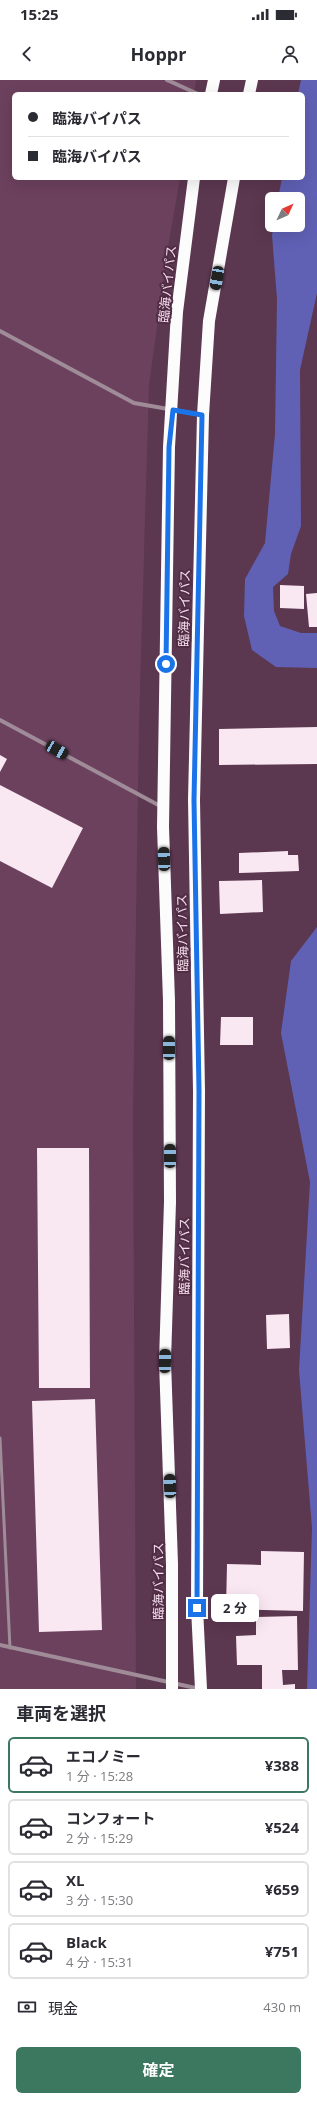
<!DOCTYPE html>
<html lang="ja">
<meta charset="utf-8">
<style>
:root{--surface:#fff;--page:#f7f7f7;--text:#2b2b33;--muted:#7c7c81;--line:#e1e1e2;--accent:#3c7760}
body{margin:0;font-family:"Open Sans","Noto Sans JP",sans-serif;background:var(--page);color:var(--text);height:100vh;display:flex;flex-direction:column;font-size:15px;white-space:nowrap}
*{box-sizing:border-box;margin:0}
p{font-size:13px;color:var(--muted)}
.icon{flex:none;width:22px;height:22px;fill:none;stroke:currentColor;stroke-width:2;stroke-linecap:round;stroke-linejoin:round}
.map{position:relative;height:1609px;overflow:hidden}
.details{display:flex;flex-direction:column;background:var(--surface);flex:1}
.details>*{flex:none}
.top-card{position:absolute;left:12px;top:12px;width:293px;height:88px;border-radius:6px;box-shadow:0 4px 16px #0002;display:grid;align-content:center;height:88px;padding:0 16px;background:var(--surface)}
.needle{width:26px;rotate:46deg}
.controls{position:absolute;left:265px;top:112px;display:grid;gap:8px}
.controls a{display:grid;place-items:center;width:40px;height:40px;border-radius:6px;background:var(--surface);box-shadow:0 4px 16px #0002;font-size:20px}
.end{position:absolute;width:18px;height:18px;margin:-9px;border:5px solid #1a73e8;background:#fff;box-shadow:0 0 0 2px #fff}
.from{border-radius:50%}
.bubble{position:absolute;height:28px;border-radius:6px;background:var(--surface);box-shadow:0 4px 16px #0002;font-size:13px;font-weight:700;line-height:28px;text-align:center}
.car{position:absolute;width:12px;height:24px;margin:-12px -6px;border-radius:5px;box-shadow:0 0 3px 1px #0007;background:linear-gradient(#222 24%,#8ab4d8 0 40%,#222 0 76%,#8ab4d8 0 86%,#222 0)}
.top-card b{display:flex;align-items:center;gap:14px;height:38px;font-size:15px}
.top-card b+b{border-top:1px solid var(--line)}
.top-card i{width:10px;height:10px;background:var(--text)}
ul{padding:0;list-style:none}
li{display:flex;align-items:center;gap:12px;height:56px;margin:0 8px 6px;padding:0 8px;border:2px solid var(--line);border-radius:6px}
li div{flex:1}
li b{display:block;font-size:15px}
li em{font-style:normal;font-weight:700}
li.active{border-color:var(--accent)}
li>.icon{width:36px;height:36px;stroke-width:1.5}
h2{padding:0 16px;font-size:18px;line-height:48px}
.pay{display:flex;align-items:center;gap:10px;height:44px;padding:0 16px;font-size:15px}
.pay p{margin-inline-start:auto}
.cta{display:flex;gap:8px;margin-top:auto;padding:8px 16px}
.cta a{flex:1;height:46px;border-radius:6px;background:var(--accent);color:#fff;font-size:16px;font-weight:700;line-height:46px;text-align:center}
.status{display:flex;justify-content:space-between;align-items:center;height:28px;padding:0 20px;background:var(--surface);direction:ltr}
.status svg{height:11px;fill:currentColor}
header{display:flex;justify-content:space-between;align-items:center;height:52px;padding:0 16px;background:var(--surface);font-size:18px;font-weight:700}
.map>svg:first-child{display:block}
</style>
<div class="status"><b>15:25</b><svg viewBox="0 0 49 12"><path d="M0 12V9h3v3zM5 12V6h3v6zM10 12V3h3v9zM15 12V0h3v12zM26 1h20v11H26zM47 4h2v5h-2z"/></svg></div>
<header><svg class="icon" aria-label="back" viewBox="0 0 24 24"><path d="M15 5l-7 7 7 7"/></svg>Hoppr<svg class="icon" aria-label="person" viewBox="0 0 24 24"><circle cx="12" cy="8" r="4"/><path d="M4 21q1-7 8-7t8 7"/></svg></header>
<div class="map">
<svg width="317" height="1609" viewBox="0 0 317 1609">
<rect width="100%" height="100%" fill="#5c3750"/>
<path fill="#6c415e" d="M0,0H196L194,14H14V98H180L168,167L149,305L139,643L133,1035L136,1609H0Z"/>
<path fill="#6061b5" d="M301,0H317V213L300,290L301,446L291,474L288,494L273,507L274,531L280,546L301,553H317V588L276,587L252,570L244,536L245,499L265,463L275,354L277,219L272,155L274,145H298V119H278L282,98H303V14H298Z
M317,847V1609H307L312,1448L299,1290L310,1102L281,953L291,881Z"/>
<path fill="#f9e7f2" d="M280,505L304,506V529L280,528Z
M317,513V547H309L306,514Z
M317,647V684L219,685V649Z
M0,675L7,679L0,692Z
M0,705L83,748L52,808L0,781Z
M288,771V775H298L299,791L239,793V773Z
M262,800L263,832L220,834L219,801Z
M221,937H253V965H220Z
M37,1068H89L90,1308H39Z
M289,1234L290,1268L267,1269L266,1235Z
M95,1319L102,1550L39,1552L32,1321Z
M261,1471L304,1472L303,1531L226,1529L227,1484L261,1485Z
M297,1536L298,1590H282L283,1605L295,1604V1609H262V1585H237L236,1556L256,1555V1537Z"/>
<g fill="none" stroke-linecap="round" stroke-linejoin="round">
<path stroke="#9f8c98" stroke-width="3" d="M0,1358L10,1568"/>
<path stroke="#9f8c98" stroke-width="4" d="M167,0L198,14
M0,251L134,323L202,335
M0,640L162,727
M0,1565L200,1609"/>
<path stroke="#fcfcfc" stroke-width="12" d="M211,14L214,0
M249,14L252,0
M172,1609V1484L165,1281L170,1122L169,921L163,747L169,367L177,232L194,98
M201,1609L197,1528L199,1011L194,720L203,335L209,241L234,98"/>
</g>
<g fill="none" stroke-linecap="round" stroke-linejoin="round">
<path stroke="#1a73e8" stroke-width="5" d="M166,584L169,367L173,330L202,335L194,720L199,1011L197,1528"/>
</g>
<g text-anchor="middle" stroke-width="4" stroke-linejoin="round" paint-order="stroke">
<g font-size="13" fill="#f4dceb" stroke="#502d45">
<text transform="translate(167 204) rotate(-84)" y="5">臨海バイパス</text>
<text transform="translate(184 528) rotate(-89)" y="5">臨海バイパス</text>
<text transform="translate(182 853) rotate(-91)" y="5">臨海バイパス</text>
<text transform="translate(184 1176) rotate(-90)" y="5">臨海バイパス</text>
<text transform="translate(158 1501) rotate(-90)" y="5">臨海バイパス</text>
</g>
</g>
</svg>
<div class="controls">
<a><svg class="needle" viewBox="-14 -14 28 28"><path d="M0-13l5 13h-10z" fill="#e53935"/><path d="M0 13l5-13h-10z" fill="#7c7c81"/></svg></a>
</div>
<i class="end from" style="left:166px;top:584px"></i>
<i class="end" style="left:197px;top:1528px"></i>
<div class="bubble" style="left:211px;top:1514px;width:48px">2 分</div>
<i class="car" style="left:217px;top:198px;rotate:190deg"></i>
<i class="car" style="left:57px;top:670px;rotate:120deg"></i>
<i class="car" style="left:164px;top:779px;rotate:358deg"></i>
<i class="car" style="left:169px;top:968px;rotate:0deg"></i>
<i class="car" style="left:170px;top:1076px;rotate:0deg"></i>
<i class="car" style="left:165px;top:1281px;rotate:1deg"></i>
<i class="car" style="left:170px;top:1406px;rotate:358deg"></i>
<div class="top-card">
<b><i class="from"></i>臨海バイパス</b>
<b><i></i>臨海バイパス</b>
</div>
</div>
<section class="details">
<h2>車両を選択</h2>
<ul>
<li class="active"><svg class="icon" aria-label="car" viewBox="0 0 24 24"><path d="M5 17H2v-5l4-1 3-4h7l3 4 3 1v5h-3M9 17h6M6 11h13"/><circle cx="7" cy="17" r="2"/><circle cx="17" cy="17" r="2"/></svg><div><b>エコノミー</b><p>1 分 · 15:28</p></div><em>¥388</em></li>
<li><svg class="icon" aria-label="car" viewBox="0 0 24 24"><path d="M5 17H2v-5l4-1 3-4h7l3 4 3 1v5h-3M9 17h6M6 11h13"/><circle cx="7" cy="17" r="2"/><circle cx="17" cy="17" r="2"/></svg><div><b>コンフォート</b><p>2 分 · 15:29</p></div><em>¥524</em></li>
<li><svg class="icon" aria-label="car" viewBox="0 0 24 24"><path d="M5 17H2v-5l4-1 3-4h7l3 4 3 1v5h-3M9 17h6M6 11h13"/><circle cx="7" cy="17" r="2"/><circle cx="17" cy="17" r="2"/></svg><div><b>XL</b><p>3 分 · 15:30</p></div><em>¥659</em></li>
<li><svg class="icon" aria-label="car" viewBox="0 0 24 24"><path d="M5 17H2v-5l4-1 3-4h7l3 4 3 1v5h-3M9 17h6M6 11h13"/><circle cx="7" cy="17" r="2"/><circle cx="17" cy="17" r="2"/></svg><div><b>Black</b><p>4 分 · 15:31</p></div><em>¥751</em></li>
</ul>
<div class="pay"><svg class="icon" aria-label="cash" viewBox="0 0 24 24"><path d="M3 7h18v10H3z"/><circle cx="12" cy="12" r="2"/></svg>現金<p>430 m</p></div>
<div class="cta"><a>確定</a></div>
</section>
